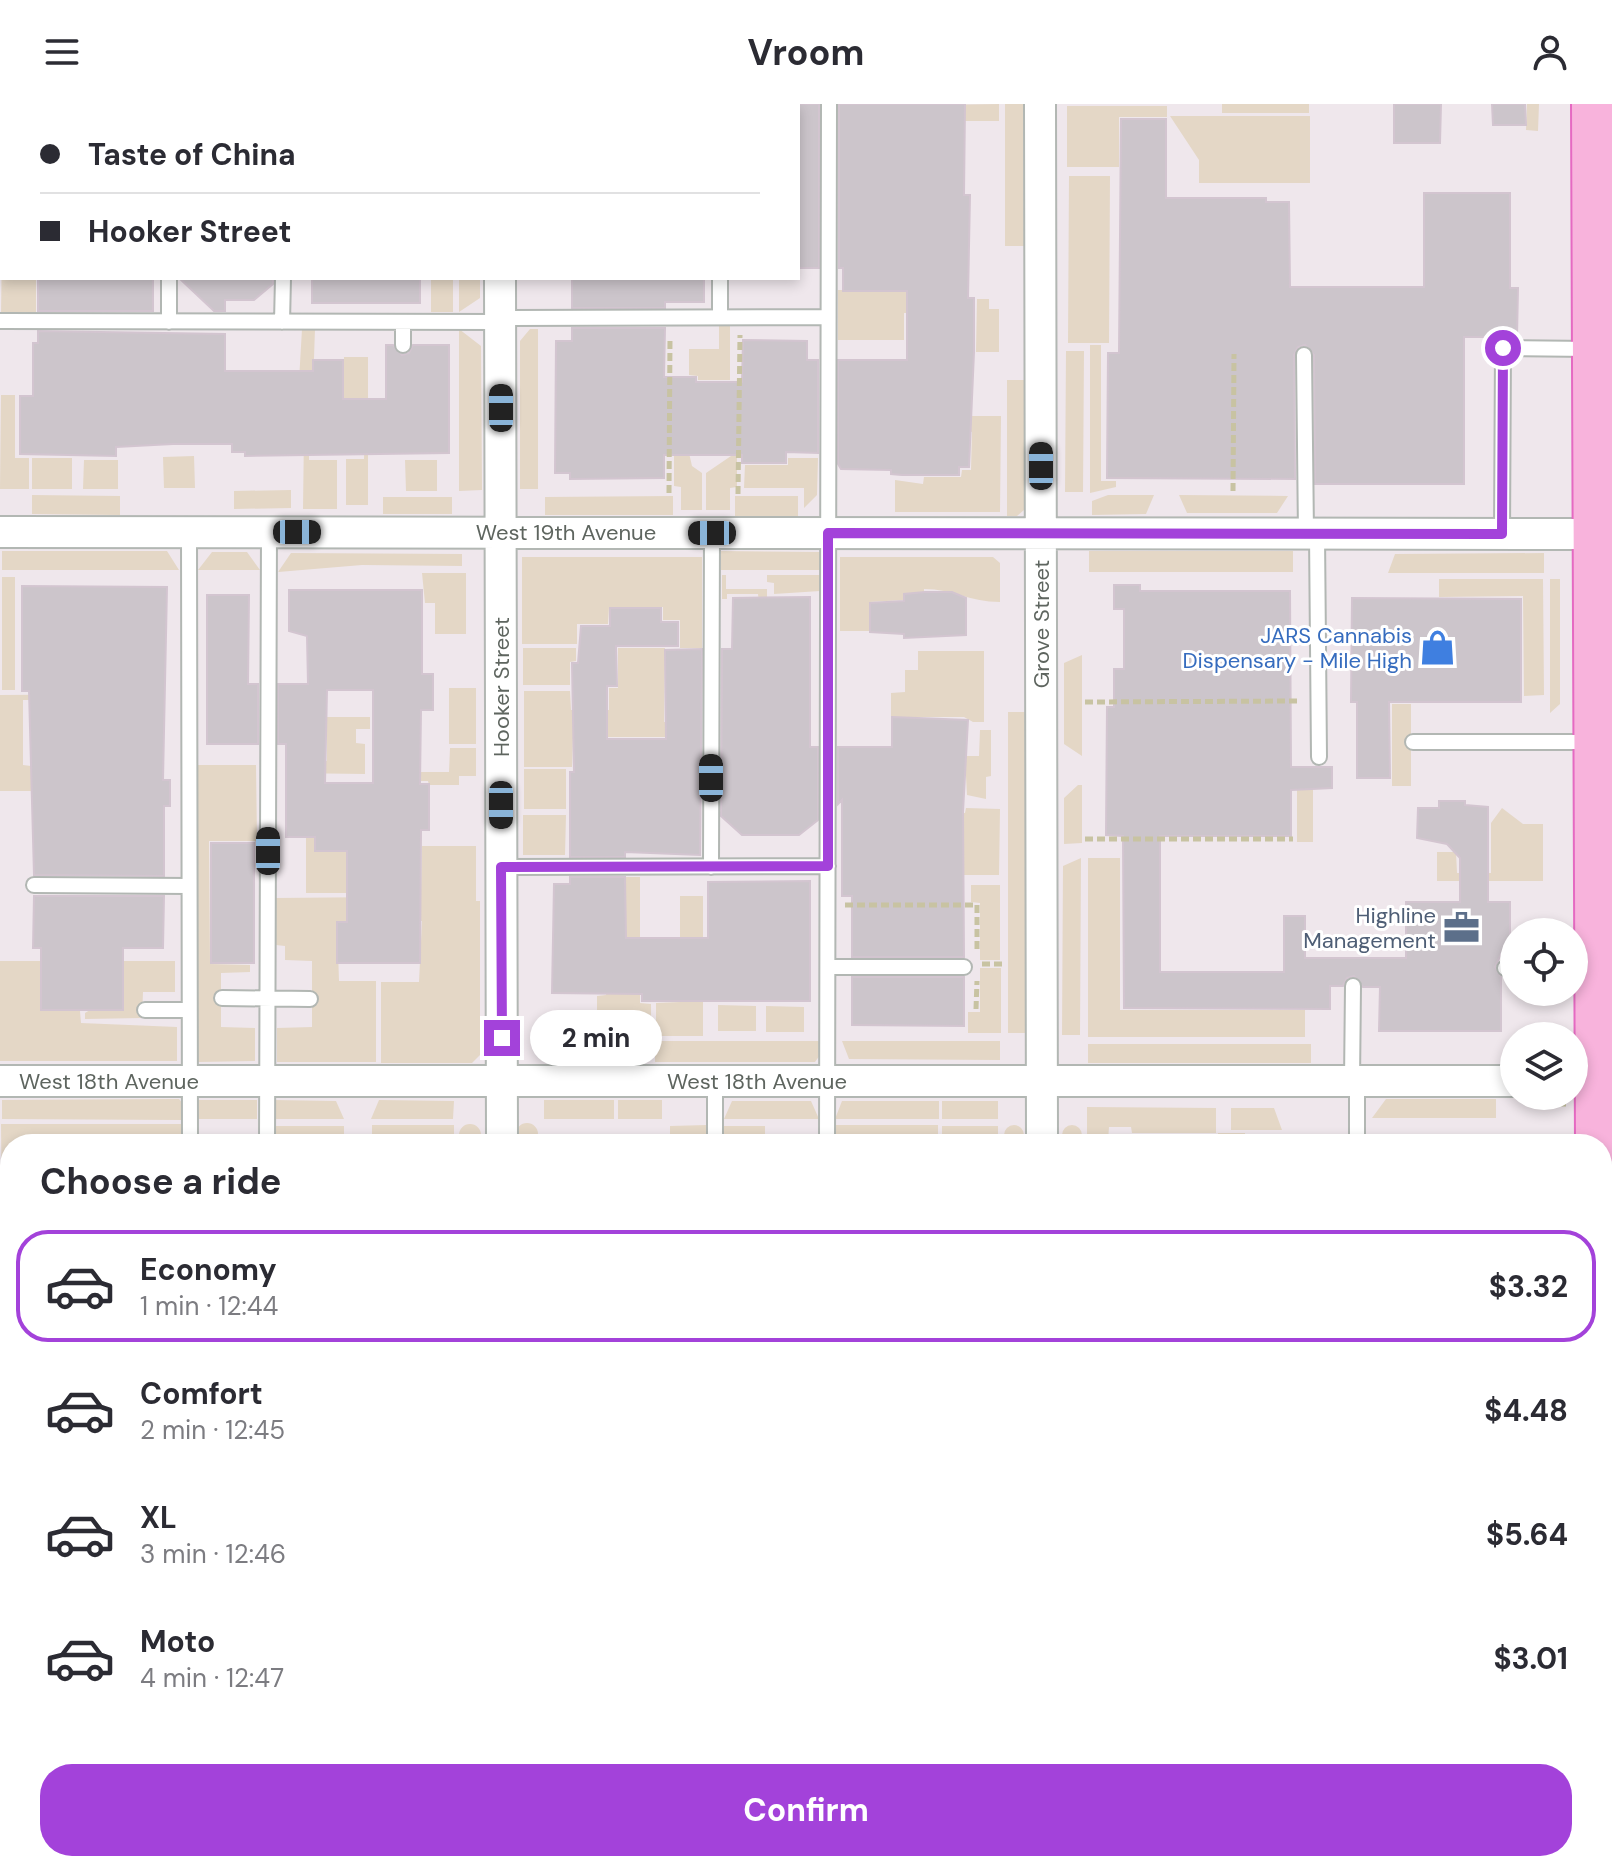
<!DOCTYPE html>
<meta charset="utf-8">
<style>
:root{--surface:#fff;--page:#f7f7f7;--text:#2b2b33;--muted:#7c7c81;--line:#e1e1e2;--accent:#a342da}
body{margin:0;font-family:"DM Sans",sans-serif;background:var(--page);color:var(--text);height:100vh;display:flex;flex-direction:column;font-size:30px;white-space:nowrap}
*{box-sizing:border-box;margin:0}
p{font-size:26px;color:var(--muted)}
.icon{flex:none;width:44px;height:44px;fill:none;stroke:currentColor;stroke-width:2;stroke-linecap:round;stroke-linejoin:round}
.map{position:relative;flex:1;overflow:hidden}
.details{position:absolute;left:0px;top:1030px;width:1612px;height:738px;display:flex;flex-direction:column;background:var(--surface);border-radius:32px 32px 0 0;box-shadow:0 4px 12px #0003}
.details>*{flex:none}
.banner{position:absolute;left:0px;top:0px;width:800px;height:176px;box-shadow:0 4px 12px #0003;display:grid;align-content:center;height:176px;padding:0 40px;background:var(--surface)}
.controls{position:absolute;left:1500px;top:814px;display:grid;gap:16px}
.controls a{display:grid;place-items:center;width:88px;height:88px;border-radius:50%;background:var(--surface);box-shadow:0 4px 12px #0003;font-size:40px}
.end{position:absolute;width:36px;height:36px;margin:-18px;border:10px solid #a342da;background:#fff;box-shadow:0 0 0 4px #fff}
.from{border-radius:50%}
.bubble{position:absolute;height:56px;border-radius:28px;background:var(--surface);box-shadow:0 4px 12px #0003;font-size:26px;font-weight:700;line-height:56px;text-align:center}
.car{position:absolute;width:24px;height:48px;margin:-24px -12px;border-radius:10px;box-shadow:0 0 6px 2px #0007;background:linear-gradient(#222 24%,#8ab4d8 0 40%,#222 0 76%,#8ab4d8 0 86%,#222 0)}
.banner b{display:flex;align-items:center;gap:28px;height:76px;font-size:30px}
.banner b+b{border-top:2px solid var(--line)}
.banner i{width:20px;height:20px;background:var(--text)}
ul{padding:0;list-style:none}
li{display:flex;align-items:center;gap:24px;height:112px;margin:0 16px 12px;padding:0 24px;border:4px solid transparent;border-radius:32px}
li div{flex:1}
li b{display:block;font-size:30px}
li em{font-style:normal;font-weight:700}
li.selected{border-color:var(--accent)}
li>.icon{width:72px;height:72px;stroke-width:1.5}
h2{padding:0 40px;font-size:36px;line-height:96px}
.cta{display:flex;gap:16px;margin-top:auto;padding:16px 40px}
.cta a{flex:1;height:92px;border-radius:32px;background:var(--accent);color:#fff;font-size:32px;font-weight:700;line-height:92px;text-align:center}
header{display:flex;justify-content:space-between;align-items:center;height:104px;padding:0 40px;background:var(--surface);font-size:36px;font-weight:700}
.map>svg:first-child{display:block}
</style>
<header><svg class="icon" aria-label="menu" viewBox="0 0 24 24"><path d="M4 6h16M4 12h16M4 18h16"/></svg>Vroom<svg class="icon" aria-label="person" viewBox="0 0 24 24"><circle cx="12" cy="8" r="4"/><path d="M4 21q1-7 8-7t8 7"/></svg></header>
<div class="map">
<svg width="1612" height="1767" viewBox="0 0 1612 1767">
<rect width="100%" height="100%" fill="#efe7ec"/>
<path fill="#fbdff2" d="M1314,1758H1565V1767H1314Z"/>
<path fill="#e4d7c6" d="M999,0V17H925L879,2Z
M1005,0H1023L1024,142H1005Z
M1222,0H1309V9H1222Z
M1527,0H1539L1538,27L1526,26Z
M1067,2H1167V13H1119V63H1067Z
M1170,12H1310V79H1199V56Z
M1069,72H1110L1109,239H1068Z
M2,139V174H36V212H1Z
M431,174H453V208H431Z
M459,174H480V194L459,208Z
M838,186H917V209H904V236H838Z
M977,195H989V205H999V248H976Z
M719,216H730V276H698V272L689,271V245H719Z
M302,225H315L312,311H297Z
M459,225L481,242L482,386L459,387Z
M530,225H538V385H520V237Z
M1090,241H1101V377H1116V383L1090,389Z
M1066,247H1084L1083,388H1065Z
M344,253H368V401H346V355H364L365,312L328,285L344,284Z
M1007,276H1024V406L1017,412H1007Z
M731,278H737V383L730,384V406H706V369L731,352Z
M1,291H15V354H29V385H0Z
M889,312H1001L1000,408H895V376L923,380L924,373H961L962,366H971L972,328Z
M304,328H309V356H337V405H303Z
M674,349H689L692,362L702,369V406H681V383L674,382Z
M194,352L195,384H164L163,353Z
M32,354H72V385H32Z
M788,354H818L817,391L804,404V384H744L745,361H788Z
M84,356H118V385H83Z
M405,356H437V387H406Z
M291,386V404L234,405V387Z
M32,391L120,392V411L32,410Z
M1108,391H1154L1146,410L1092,411V397Z
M1179,391L1288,392L1277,409H1187Z
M673,392V411H545V393Z
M735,392H798V412H735Z
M383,393H452V410H383Z
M2,447H167L179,466H2Z
M721,447L821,448V466H721Z
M1089,447H1293V468H1089Z
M212,448H247L260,466H198Z
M291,449L462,450V462L362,461L278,468Z
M1544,449V469H1388L1395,450Z
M522,453H702V544H680V516H663V503H609L608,520H577V540H522Z
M840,453H993L1000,459V498C970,498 953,485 924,485V490H903V496L869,498V527H840Z
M422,469H466V530H435V499H425Z
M722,471H726V485H767V499H759L758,490H727V495H722Z
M767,471H820V487L774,490V479L767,478Z
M2,473H15V586H2Z
M1439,475H1543L1544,591L1524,592L1523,492L1439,493Z
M1550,475H1560V600L1550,609Z
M523,544H576V557L570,558V581H523Z
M618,544H665L664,618H696V633H573L572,663H524V587H570L571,606H609V584H618Z
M918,547H984V618H973L964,613H891V589L905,588V566H918Z
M1082,551V652L1064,640V559Z
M449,584H476V640H449Z
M157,590V596H23V661L31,662V687H0V591Z
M1392,600H1411V682H1392Z
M1008,608H1025V929H1008Z
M327,613H370V625H356V639L365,640V670L287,669V657H327Z
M980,626H991V672L986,673V695L967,691L966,672H909V652H979Z
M450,644H476V672H459V681H429L428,677H374V668H449Z
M197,661H256L257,737H209L210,860L250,861V868L221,869V923L255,924V957L198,958Z
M524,665H566V705H524Z
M1078,681H1082V739L1064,740V694Z
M1297,684H1313V738H1297Z
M966,704L1000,705L999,771H964V738L953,709H965Z
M1502,704L1523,720H1543V777H1437V748H1456L1457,769H1491V719Z
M523,711H566L565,751H523Z
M306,734H347L346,789H306Z
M422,742H476V797H480V951L472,959H381V878H419L422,817H337L339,877H376V958H277V924L312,923V857L285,856V842L276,841V794L386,793L421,786Z
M1081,754L1080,931H1062L1063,762Z
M1088,754H1120V906H1305V933H1088Z
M605,773H640V899L651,900V930H597V892L606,891Z
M971,781H1000V856H980V799L971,798Z
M680,792H703V932H656V899L680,898Z
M0,857H175V888H143L142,914L85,915V909L90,906H123V864H40V907H80L81,919L177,923V957H0Z
M980,864H1001V929H968V908H980Z
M718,901L756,902V927H718Z
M766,902L804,903V928H766Z
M655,937H820V951L815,958H655Z
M842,937H1000V956L849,955Z
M1088,940H1311V959H1088Z
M179,995L183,1000V1016L2,1015V996Z
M1386,995H1496V1014H1372Z
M197,996H257V1015H197Z
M273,996L336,997L344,1015H273Z
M379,996L454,997L453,1015H371Z
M544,996H614V1015H544Z
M618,996H662V1015H618Z
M732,997H811L819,1015H724Z
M842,997H939V1015H835Z
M942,997H998V1015H942Z
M1087,1003L1216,1004V1029H1132L1131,1023H1109L1108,1037L1087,1040Z
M1231,1004H1274L1282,1026H1231Z
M516 1030a11 11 0 1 1 22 0a11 11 0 1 1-22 0Z
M1,1020H184V1040H10V1117H2Z
M459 1031a11 11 0 1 1 22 0a11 11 0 1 1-22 0Z
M1062 1031a10 10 0 1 1 20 0a10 10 0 1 1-20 0Z
M372,1021H454V1040H379V1036H372Z
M707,1021V1040H689L688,1034L670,1030V1022Z
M835,1021H938V1038L935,1035H894L893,1040H835Z
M1004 1031a10 10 0 1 1 20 0a10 10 0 1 1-20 0Z
M275,1022H344V1037L275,1040Z
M720,1022H765V1033H744V1040H720Z
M942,1022H998V1040L942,1036Z
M1218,1029H1245V1040H1218Z
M2,1567H10V1599H2Z
M2,1605H10V1638H2Z
M2,1666L10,1667V1698H2Z
M3,1728H10V1758H31V1767H3Z
M344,1758H372V1767H345Z
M440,1758H474V1767H440Z
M585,1758H959V1767H585Z
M1133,1758H1192L1193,1767H1133Z
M1259,1758H1310V1767H1259Z
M1347,1758H1383V1767H1355Z"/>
<path fill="#ccc5cb" stroke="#d3c5d0" stroke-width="2" fill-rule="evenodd" d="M798,0H819V164H798Z
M839,0H965L964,91H970L968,194H974V248L969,363H959V371H902L891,370V366L841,365L838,360V256H907V187H843V164H839Z
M1394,0H1441L1440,39H1394Z
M1492,0H1525L1526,21H1493Z
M1121,15H1166V94H1266V98H1289L1290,183H1424V89H1510V184H1518L1517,233H1464V380H1315L1314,251L1305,241L1298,243L1294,251L1295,375L1107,374L1108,249H1119Z
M38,174H153V207H38Z
M179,174H273V180L254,196H225V207H214Z
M312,174H420V199H312Z
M572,174H704V198H665V204H572Z
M572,224H665L664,273H696V278H742L743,236L807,237V256H818V349L786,348V359H742V351H664V374L570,375V369H555L556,237H572Z
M38,227L225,230V267H313V256H343V295H386V241H393L402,251L409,249L413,241H449V349L245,352V348H232V340H173L116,343V352L20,350V292H33V239H38Z
M1114,481H1140V487H1290L1291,663H1332V684L1291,686V732H1160V868H1284V812H1305V854H1406V798H1460V754L1447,740L1417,734L1418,704H1439V697H1465V701L1488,703V798H1510V850H1501L1495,863L1501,873V927H1379L1380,883H1363L1354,872L1347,874L1343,882H1330V905L1124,904L1123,732L1106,731L1107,603H1114V565H1124V505H1114Z
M22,482L167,483L163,676H170V702H164V772L34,771L29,587H22Z
M289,486H422V570H433V606H421L420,680H429V726H421L420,859H337V818H347V747H315V733H286V640H278V580H308L307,532L289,527ZM327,586H373V679H325Z
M925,488H952L966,494V531L904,534V530L870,528V499L904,497V490Z
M207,491H249L248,580H258V640H207Z
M810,493V643H818V716L799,731H742L721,712L722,545H732L733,494Z
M1352,494L1521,495V598H1389L1390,674H1357V598H1351Z
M610,504H661V518H678V542H616L617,582H607V635H666L665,546L702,545L700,751L625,748V753H570V668H574L572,559H578L581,522H610Z
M892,613L968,616L963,708L964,853H852V792H842V696L838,700V643H892Z
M211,739H254V859H211Z
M570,773H625L626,834H708V778L810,777V897H642V890L552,889L554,780H570Z
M34,792H164L163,844H123V906H41V844H33Z
M852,873H964V922L852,921Z"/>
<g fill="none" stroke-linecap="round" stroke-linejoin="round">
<defs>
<path id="lane" d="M720,0V2
M170,2V0
M285,2V0
M720,174V213
M500,214L828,213
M0,217L501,218
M169,218V174
M282,218L283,174
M403,218V241
M1304,251L1306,430
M189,428L190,1040
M1317,430L1319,653
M1502,430L1503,244L1589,245
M1413,638H1593
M501,763L828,762
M711,763L712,429
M34,781L189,782
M828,863H964
M1505,864H1514
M222,894L310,895
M145,906H189
M715,977V1040
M1352,977L1353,882
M1357,977V1040
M267,1040L269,428
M827,1040L829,0
M1602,1060H1612
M1602,1150L1612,1149
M1602,1212H1612
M1602,1323H1612
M216,1758V1767
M1334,1758L1339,1767
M286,1767V1758"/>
<path id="street" d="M500,0V2
M1040,0L1042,1040
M500,174L502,1040
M0,428L1612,430
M0,977H1514
M503,1758V1767
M1044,1758V1767"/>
<path id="secondary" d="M1602,1523H1612
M0,1524H10"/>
<path id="primary" d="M1594,0L1598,1040
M1600,1758V1767"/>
</defs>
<use href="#lane" stroke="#b2b7b3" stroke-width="18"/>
<use href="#street" stroke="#b2b7b3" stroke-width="34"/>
<use href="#secondary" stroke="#b1b8b2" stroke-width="46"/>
<use href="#primary" stroke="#e56ac2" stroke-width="48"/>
<path stroke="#c8c3a2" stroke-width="5" stroke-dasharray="8 4" stroke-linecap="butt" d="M1233,387L1234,250
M669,389L670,234
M738,390L740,231
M1085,598L1297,597
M1085,735H1293
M845,801H977V847
M982,860H1002
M976,905L977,877
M1547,1000H1566
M0,1220H10
M0,1725H10
M82,1758V1767"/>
<use href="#lane" stroke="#fff" stroke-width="14"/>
<use href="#street" stroke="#fff" stroke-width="30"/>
<use href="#secondary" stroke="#fff" stroke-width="42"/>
<use href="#primary" stroke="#f8b3dc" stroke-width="44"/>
</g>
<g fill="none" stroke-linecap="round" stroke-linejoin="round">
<path stroke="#a342da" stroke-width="10" d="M502,934L501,763L828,762V429L1502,430L1503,244"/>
</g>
<defs>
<symbol id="shop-bare" viewBox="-9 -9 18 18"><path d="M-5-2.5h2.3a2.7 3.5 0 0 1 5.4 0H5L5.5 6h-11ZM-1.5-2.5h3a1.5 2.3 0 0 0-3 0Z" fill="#3f7fe0" stroke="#fff" stroke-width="2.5" paint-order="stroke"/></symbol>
<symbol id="office-bare" viewBox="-9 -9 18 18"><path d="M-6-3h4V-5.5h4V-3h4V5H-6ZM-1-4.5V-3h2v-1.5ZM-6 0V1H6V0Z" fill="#5c6f8a" stroke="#fff" stroke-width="2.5" paint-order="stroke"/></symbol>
</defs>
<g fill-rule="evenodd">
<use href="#shop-bare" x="1412" y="518" width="51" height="51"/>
<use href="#office-bare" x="1436" y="798" width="51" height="51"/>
</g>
<g text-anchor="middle" stroke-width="6" stroke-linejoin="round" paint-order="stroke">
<g font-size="22" fill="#5e655f" stroke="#fff">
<text x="566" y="436">West 19th Avenue</text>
<text transform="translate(1041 520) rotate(-90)" y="8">Grove Street</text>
<text transform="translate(501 583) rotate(-90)" y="8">Hooker Street</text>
<text x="109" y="985">West 18th Avenue</text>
<text x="757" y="985">West 18th Avenue</text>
</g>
<g font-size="22" fill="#366cbe" stroke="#fff" text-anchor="end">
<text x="1412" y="539">JARS Cannabis<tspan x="1412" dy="25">Dispensary - Mile High</tspan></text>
</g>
<g font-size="22" fill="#4e5e75" stroke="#fff" text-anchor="end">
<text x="1436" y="819">Highline<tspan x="1436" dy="25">Management</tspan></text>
</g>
</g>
</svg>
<div class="controls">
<a><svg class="icon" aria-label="locate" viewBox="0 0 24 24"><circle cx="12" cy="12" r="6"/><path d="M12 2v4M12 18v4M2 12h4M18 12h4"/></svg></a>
<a><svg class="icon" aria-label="layers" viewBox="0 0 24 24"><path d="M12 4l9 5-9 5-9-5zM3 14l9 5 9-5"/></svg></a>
</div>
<i class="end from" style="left:1503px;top:244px"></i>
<i class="end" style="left:502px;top:934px"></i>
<div class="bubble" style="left:530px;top:906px;width:132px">2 min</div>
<i class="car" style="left:501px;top:304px;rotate:0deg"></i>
<i class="car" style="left:1041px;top:362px;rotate:0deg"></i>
<i class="car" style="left:297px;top:428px;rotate:90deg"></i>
<i class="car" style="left:712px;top:429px;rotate:270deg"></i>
<i class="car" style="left:711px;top:674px;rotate:0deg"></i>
<i class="car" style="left:501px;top:701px;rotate:180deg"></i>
<i class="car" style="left:268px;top:747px;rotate:0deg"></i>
<div class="banner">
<b><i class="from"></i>Taste of China</b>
<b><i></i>Hooker Street</b>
</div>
<section class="details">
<h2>Choose a ride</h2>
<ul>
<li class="selected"><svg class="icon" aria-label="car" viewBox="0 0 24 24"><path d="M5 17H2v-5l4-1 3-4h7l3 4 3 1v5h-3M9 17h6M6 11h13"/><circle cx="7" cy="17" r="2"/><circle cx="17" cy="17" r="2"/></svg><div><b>Economy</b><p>1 min · 12:44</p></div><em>$3.32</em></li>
<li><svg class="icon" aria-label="car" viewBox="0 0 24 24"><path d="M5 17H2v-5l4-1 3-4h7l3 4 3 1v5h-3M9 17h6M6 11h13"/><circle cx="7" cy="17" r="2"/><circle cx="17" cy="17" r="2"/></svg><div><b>Comfort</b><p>2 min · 12:45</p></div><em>$4.48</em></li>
<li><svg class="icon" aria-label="car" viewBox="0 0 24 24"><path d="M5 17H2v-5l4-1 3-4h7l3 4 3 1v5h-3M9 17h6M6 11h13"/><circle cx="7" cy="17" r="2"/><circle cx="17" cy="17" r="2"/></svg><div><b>XL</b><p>3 min · 12:46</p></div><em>$5.64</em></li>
<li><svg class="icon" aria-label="car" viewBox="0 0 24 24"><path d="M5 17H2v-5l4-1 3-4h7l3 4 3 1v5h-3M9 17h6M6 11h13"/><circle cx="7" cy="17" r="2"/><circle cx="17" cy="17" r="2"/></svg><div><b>Moto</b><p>4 min · 12:47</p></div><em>$3.01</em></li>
</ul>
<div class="cta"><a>Confirm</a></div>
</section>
</div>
